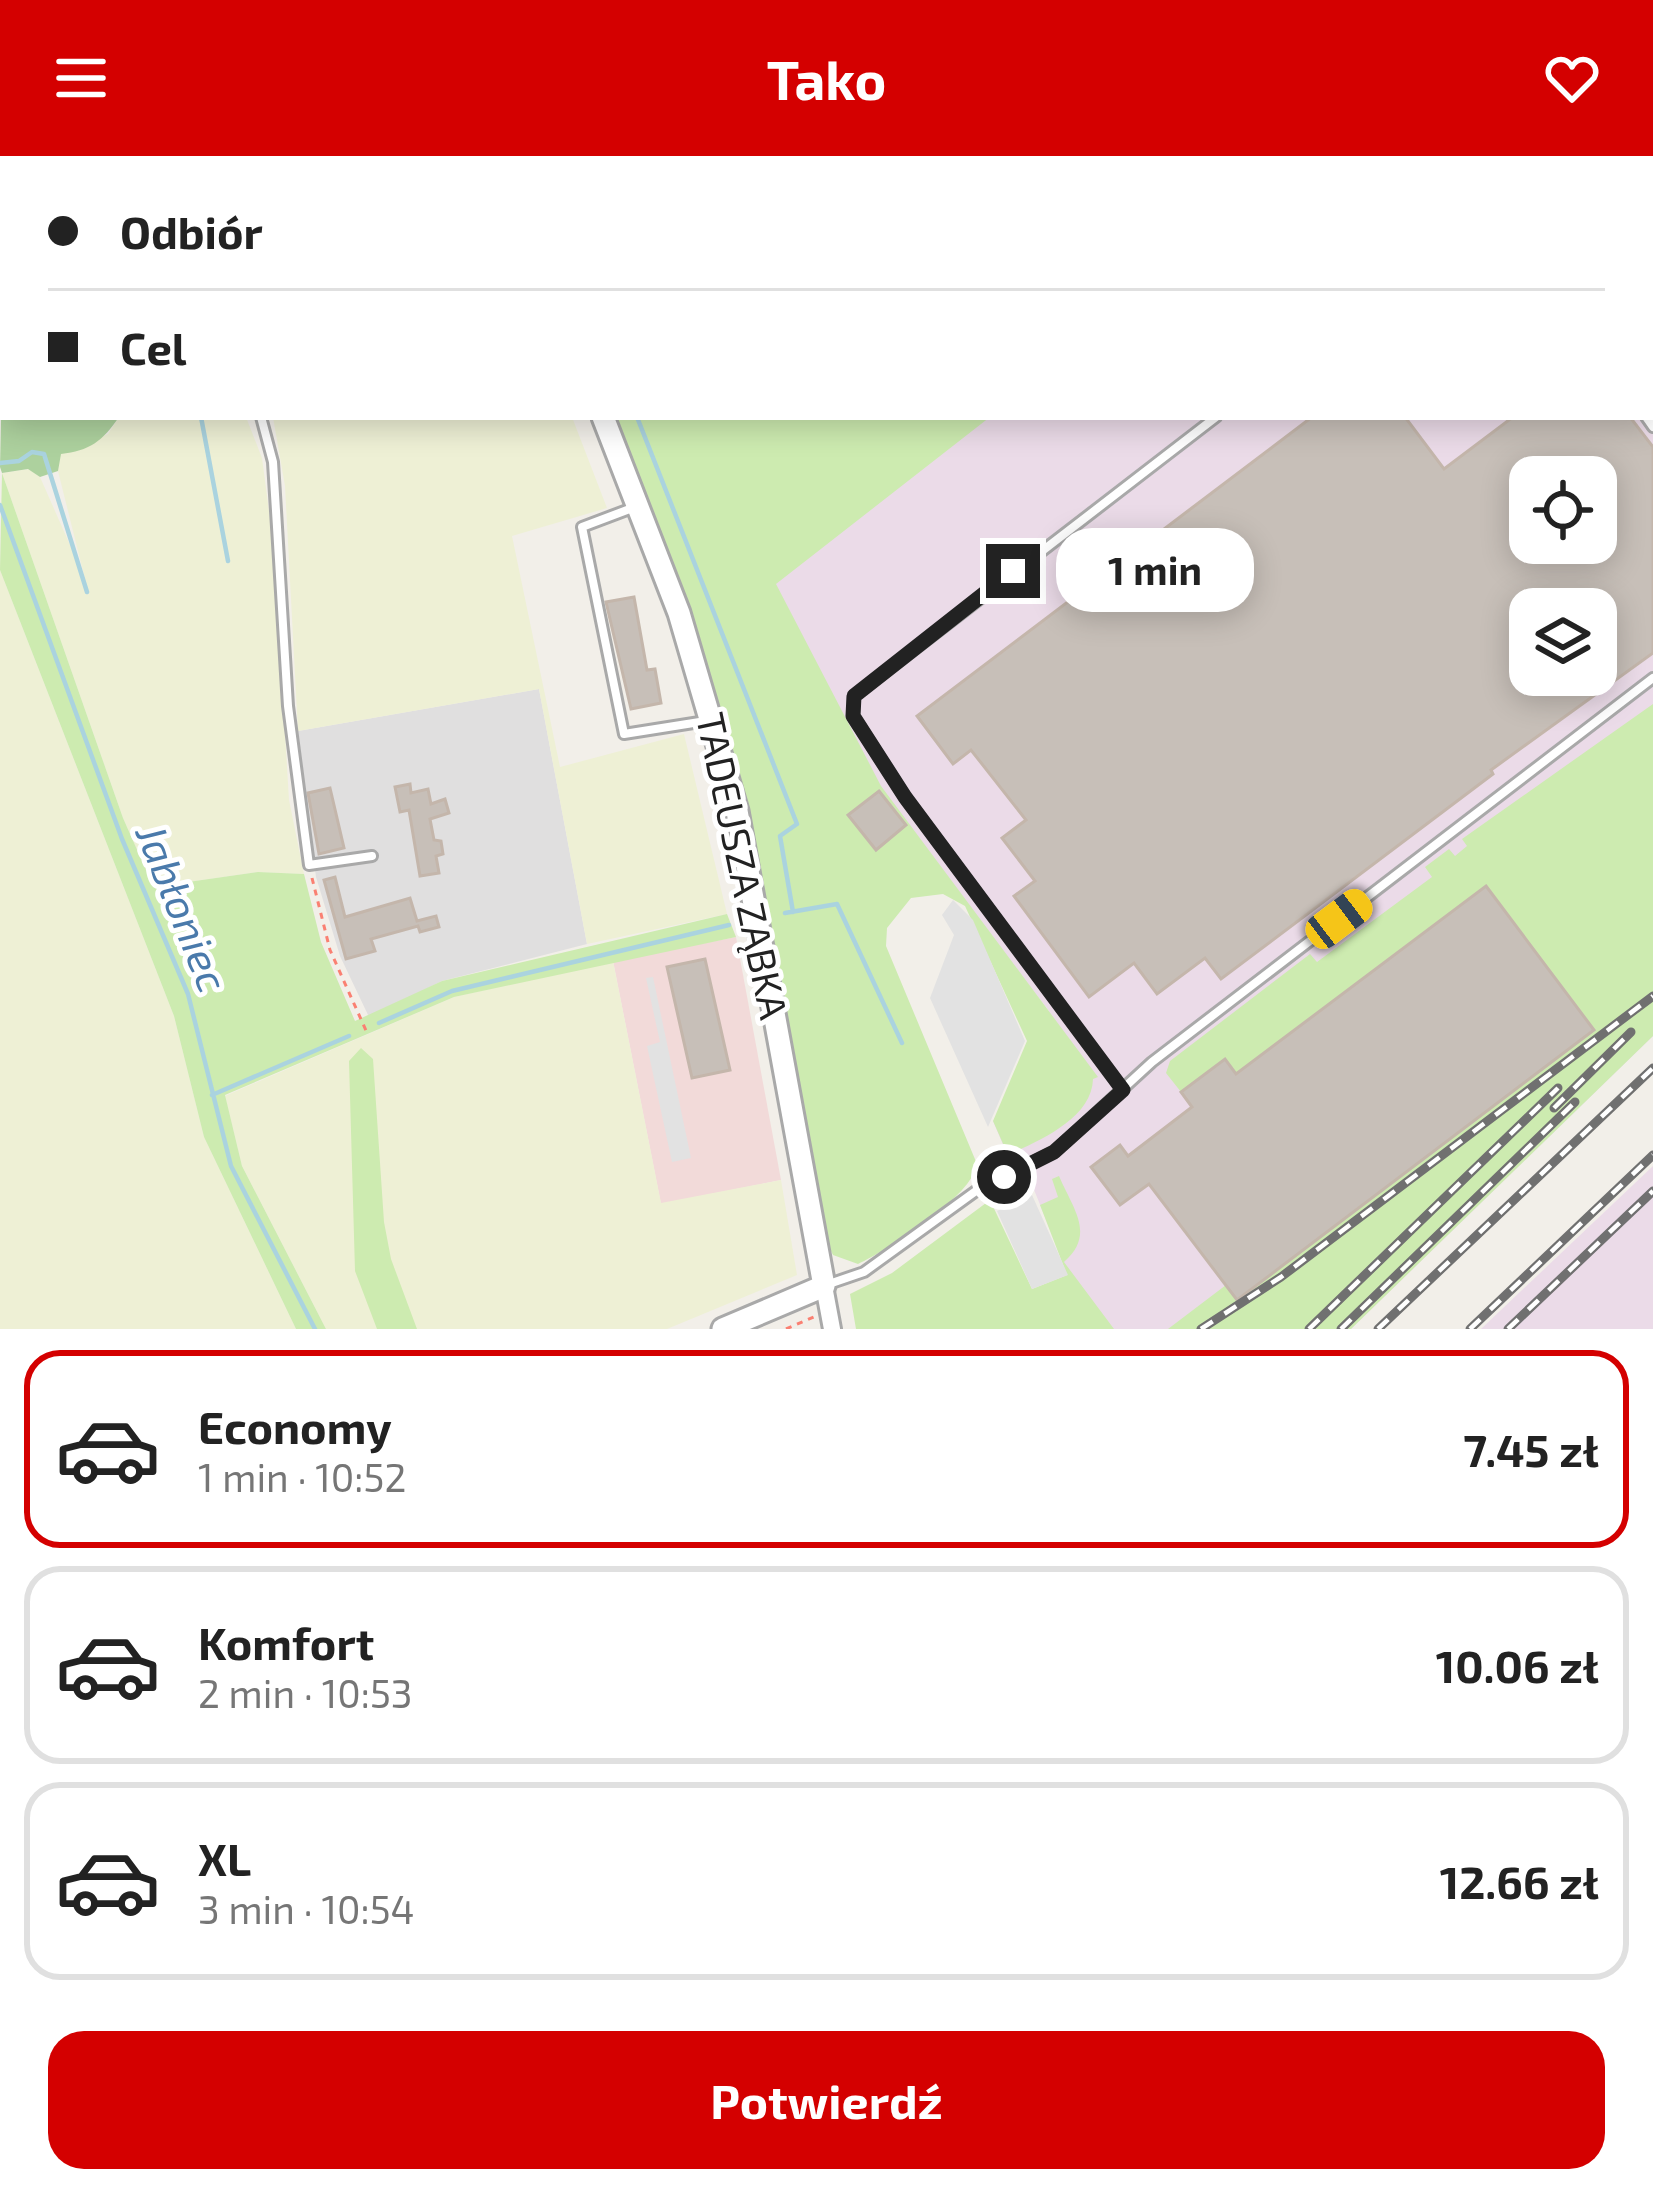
<!DOCTYPE html>
<html lang="pl">
<meta charset="utf-8">
<style>
:root{--surface:#fff;--page:#f6f6f6;--text:#222;--muted:#767676;--line:#e0e0e0;--accent:#d40000}
body{margin:0;font-family:"Exo 2",sans-serif;background:var(--page);color:var(--text);height:100vh;display:flex;flex-direction:column;font-size:45px;white-space:nowrap}
*{box-sizing:border-box;margin:0}
p{font-size:39px;color:var(--muted)}
.icon{flex:none;width:66px;height:66px;fill:none;stroke:currentColor;stroke-width:2;stroke-linecap:round;stroke-linejoin:round}
.map{position:relative;height:1173px;overflow:hidden}
.details{display:flex;flex-direction:column;background:var(--surface);flex:1}
.details>*{flex:none}
.hud{position:absolute;left:0px;top:0px;width:1653px;height:264px;box-shadow:0 6px 30px #0003;display:grid;align-content:center;height:264px;padding:0 48px;background:var(--surface)}
.controls{position:absolute;left:1509px;top:300px;display:grid;gap:24px}
.controls a{display:grid;place-items:center;width:108px;height:108px;border-radius:24px;background:var(--surface);box-shadow:0 6px 30px #0003;font-size:60px}
.end{position:absolute;width:54px;height:54px;margin:-27px;border:15px solid #222;background:#fff;box-shadow:0 0 0 6px #fff}
.from{border-radius:50%}
.bubble{position:absolute;height:84px;border-radius:36px;background:var(--surface);box-shadow:0 6px 30px #0003;font-size:39px;font-weight:700;line-height:84px;text-align:center}
.car{position:absolute;width:36px;height:72px;margin:-36px -18px;border-radius:15px;box-shadow:0 0 9px 3px #0007;background:linear-gradient(#f5c518 24%,#345 0 40%,#f5c518 0 76%,#345 0 86%,#f5c518 0)}
.hud b{display:flex;align-items:center;gap:42px;height:114px;font-size:45px}
.hud b+b{border-top:3px solid var(--line)}
.hud i{width:30px;height:30px;background:var(--text)}
ul{padding:21px 0 0;list-style:none}
li{display:flex;align-items:center;gap:36px;height:198px;margin:0 24px 18px;padding:0 24px;border:6px solid var(--line);border-radius:36px}
li div{flex:1}
li b{display:block;font-size:45px}
li em{font-style:normal;font-weight:700}
li.active{border-color:var(--accent)}
li>.icon{width:108px;height:108px;stroke-width:1.5}
.button{display:flex;gap:24px;margin-top:auto;padding:24px 48px}
.button a{flex:1;height:138px;border-radius:36px;background:var(--accent);color:#fff;font-size:48px;font-weight:700;line-height:138px;text-align:center}
header{display:flex;justify-content:space-between;align-items:center;height:156px;padding:0 48px;background:var(--accent);color:#fff;font-size:54px;font-weight:700}
.map>svg:first-child{display:block}
</style>
<header><svg class="icon" aria-label="menu" viewBox="0 0 24 24"><path d="M4 6h16M4 12h16M4 18h16"/></svg>Tako<svg class="icon" aria-label="heart" viewBox="0 0 24 24"><path d="M12 20l-8-8c-3-5 5-10 8-4 3-6 11-1 8 4z"/></svg></header>
<div class="map">
<svg width="1653" height="1173" viewBox="0 0 1653 1173">
<rect width="100%" height="100%" fill="#f2efe9"/>
<path fill="#e0dfdf" d="M539,533L587,788L442,825L369,861L340,800L316,721L298,575Z"/>
<path fill="#f2dad9" d="M736,781L781,1024L661,1048L613,805Z"/>
<path fill="#ebdbe8" fill-rule="evenodd" d="M859,0H1653V880L1351,1173H1049L1068,1118L1020,999L1009,1003L993,965L1006,954L1049,855L936,709L866,737L695,261H1650V3H853ZM1530,321H1596V387H1530ZM1530,453H1596V519H1530Z
M1653,1010V1173H1481Z"/>
<path fill="#eef0d5" d="M119,261H246L262,302L274,393L289,644L304,718L258,716L174,728L146,714L123,662L2,317L29,313L40,321L85,423L58,315L60,298L108,278Z
M273,261H572L607,352L512,380L560,611L684,578L727,758L587,788L539,533L298,575L285,330Z
M0,414L174,860L204,981L296,1173H0Z
M613,805L661,1047L781,1024L797,1119L667,1173H326L242,1010L225,940L454,841Z"/>
<path fill="#cdebb0" d="M560,0H1334L1330,3Z
M614,261H990L776,428L881,630L1098,921L1093,923C1092,963 1038,985 1008,999L993,965L1027,885L965,750L943,738L911,742L887,772L886,790L977,1008C973,1040 888,1094 858,1108L833,1099L826,1085L748,658L693,470Z
M2,317L123,662L146,714L174,728L258,716L304,718L321,786L355,865L442,825L727,758L736,781L454,841L225,939L242,1010L326,1173H296L204,981L174,860L0,414Z
M1653,548V880L1351,1173H1168L1226,1129L1237,1144L1433,996L1323,853L1236,918L1224,903L1181,936L1166,917L1170,905L1310,798L1317,806L1432,721L1425,711L1449,693L1455,700L1467,690L1462,683Z
M361,892L373,903L384,1066L391,1103L417,1173H377L355,1115L349,905Z
M1059,1020C1073,1053 1096,1078 1064,1106L1114,1173H856L850,1138L892,1117L990,1044L1032,1133L1067,1119L1040,1049L1058,1041L1052,1023Z"/>
<path fill="#add19e" d="M3,175V261H119C103,285 89,295 61,298L58,315L40,321L28,313L2,317L0,311Z"/>
<path fill="#e2e2e2" d="M953,744L973,764L1025,885L988,971L930,842L954,779L942,759Z
M653,821L691,1002L672,1006L647,890L660,886L646,822Z
M1032,1039L1068,1119L1032,1133L997,1055Z"/>
<g fill="none" stroke-linecap="round" stroke-linejoin="round">
<path stroke="#aad3df" stroke-width="4.5" d="M20,0L22,3
M538,0L539,3
M357,3L360,0
M0,246L3,250
M201,261L228,405
M637,261L797,668L780,680L793,756
M0,307L19,305L32,296L44,298L87,436
M0,349L122,683L188,838L231,1010L315,1173
M785,757L837,748L902,887
M379,867L452,835L729,769
M212,939L349,880"/>
</g>
<path fill="#c7bfb8" stroke="#c4b6ab" stroke-width="3" fill-rule="evenodd" d="M1312,261H1405L1444,313L1513,261H1630L1653,291V497L1491,614L1493,618L1221,823L1205,802L1157,838L1134,807L1089,841L1014,740L1035,725L1002,682L1026,664L971,594L953,608L917,560ZM1530,321H1596V387H1530ZM1530,453H1596V519H1530Z
M634,441L647,514L655,513L661,547L631,553L606,446Z
M410,628L411,637L428,633L431,648L445,643L449,657L430,663L434,684L441,685L443,698L436,700L439,717L420,720L409,654L400,656L395,631Z
M330,632L344,692L319,698L308,637Z
M879,635L906,669L876,694L848,659Z
M335,721L345,761L410,742L417,765L436,760L439,771L420,776L418,770L371,783L375,795L346,803L324,724Z
M1486,730L1594,874L1237,1144L1149,1028L1120,1049L1091,1011L1120,989L1128,1000L1192,951L1181,936L1225,903L1236,918Z
M705,803L730,914L692,922L667,811Z"/>
<g fill="none" stroke-linecap="round" stroke-linejoin="round">
<defs>
<path id="service" d="M373,3L377,0
M0,167L3,166
M261,261L273,306L288,550L309,709L372,700
M1646,261L1653,271
M635,351L582,371L624,578L706,565
M1123,934L905,641L853,560L854,540L1216,261
M826,1129L864,1116L980,1032L1054,996L1152,906L1653,522"/>
<path id="minor" d="M824,1130L832,1173"/>
<path id="tertiary" d="M503,0L504,3
M603,261L679,457L737,655L824,1130L723,1173"/>
</defs>
<use href="#service" stroke="#a9a9a9" stroke-width="14"/>
<use href="#minor" stroke="#a9a9a9" stroke-width="22"/>
<use href="#tertiary" stroke="#a9a9a9" stroke-width="27"/>
<path stroke="#fa8072" stroke-width="3" stroke-dasharray="6 6" stroke-linecap="butt" d="M90,0L92,3
M830,3L835,0
M312,722L330,794L368,879
M786,1173L816,1160"/>
<use href="#service" stroke="#fff" stroke-width="8"/>
<use href="#minor" stroke="#fff" stroke-width="16"/>
<use href="#tertiary" stroke="#fff" stroke-width="21"/>
<defs>
<path id="rail" d="M1554,952L1631,876
M1201,1173L1281,1121L1653,840
M1309,1173L1558,932
M1341,1173L1575,946
M1378,1173L1653,912
M1470,1173L1653,999
M1508,1173L1653,1035"/>
</defs>
<use href="#rail" stroke="#707070" stroke-width="9"/>
<use href="#rail" stroke="#fff" stroke-width="4.5" stroke-dasharray="14" stroke-linecap="butt"/>
</g>
<g fill="none" stroke-linecap="round" stroke-linejoin="round">
<path stroke="#222" stroke-width="15" d="M1004,1021L1054,996L1123,934L905,641L853,560L854,540L1013,415"/>
</g>
<g text-anchor="middle" stroke-width="10" stroke-linejoin="round" paint-order="stroke">
<g font-size="39" fill="#222" stroke="#fff">
<text transform="translate(742 710) rotate(78)" y="14">TADEUSZA ZĄBKA</text>
</g>
<g font-size="42" font-style="italic" fill="#4a7aab" stroke="#fff">
<text transform="translate(182 752) rotate(68)" y="15">Jabłoniec</text>
</g>
</g>
</svg>
<div class="controls">
<a><svg class="icon" aria-label="locate" viewBox="0 0 24 24"><circle cx="12" cy="12" r="6"/><path d="M12 2v4M12 18v4M2 12h4M18 12h4"/></svg></a>
<a><svg class="icon" aria-label="layers" viewBox="0 0 24 24"><path d="M12 4l9 5-9 5-9-5zM3 14l9 5 9-5"/></svg></a>
</div>
<i class="end from" style="left:1004px;top:1021px"></i>
<i class="end" style="left:1013px;top:415px"></i>
<div class="bubble" style="left:1056px;top:372px;width:198px">1 min</div>
<i class="car" style="left:1339px;top:763px;rotate:53deg"></i>
<div class="hud">
<b><i class="from"></i>Odbiór</b>
<b><i></i>Cel</b>
</div>
</div>
<section class="details">
<ul>
<li class="active"><svg class="icon" aria-label="car" viewBox="0 0 24 24"><path d="M5 17H2v-5l4-1 3-4h7l3 4 3 1v5h-3M9 17h6M6 11h13"/><circle cx="7" cy="17" r="2"/><circle cx="17" cy="17" r="2"/></svg><div><b>Economy</b><p>1 min · 10:52</p></div><em>7.45 zł</em></li>
<li><svg class="icon" aria-label="car" viewBox="0 0 24 24"><path d="M5 17H2v-5l4-1 3-4h7l3 4 3 1v5h-3M9 17h6M6 11h13"/><circle cx="7" cy="17" r="2"/><circle cx="17" cy="17" r="2"/></svg><div><b>Komfort</b><p>2 min · 10:53</p></div><em>10.06 zł</em></li>
<li><svg class="icon" aria-label="car" viewBox="0 0 24 24"><path d="M5 17H2v-5l4-1 3-4h7l3 4 3 1v5h-3M9 17h6M6 11h13"/><circle cx="7" cy="17" r="2"/><circle cx="17" cy="17" r="2"/></svg><div><b>XL</b><p>3 min · 10:54</p></div><em>12.66 zł</em></li>
</ul>
<div class="button"><a>Potwierdź</a></div>
</section>
